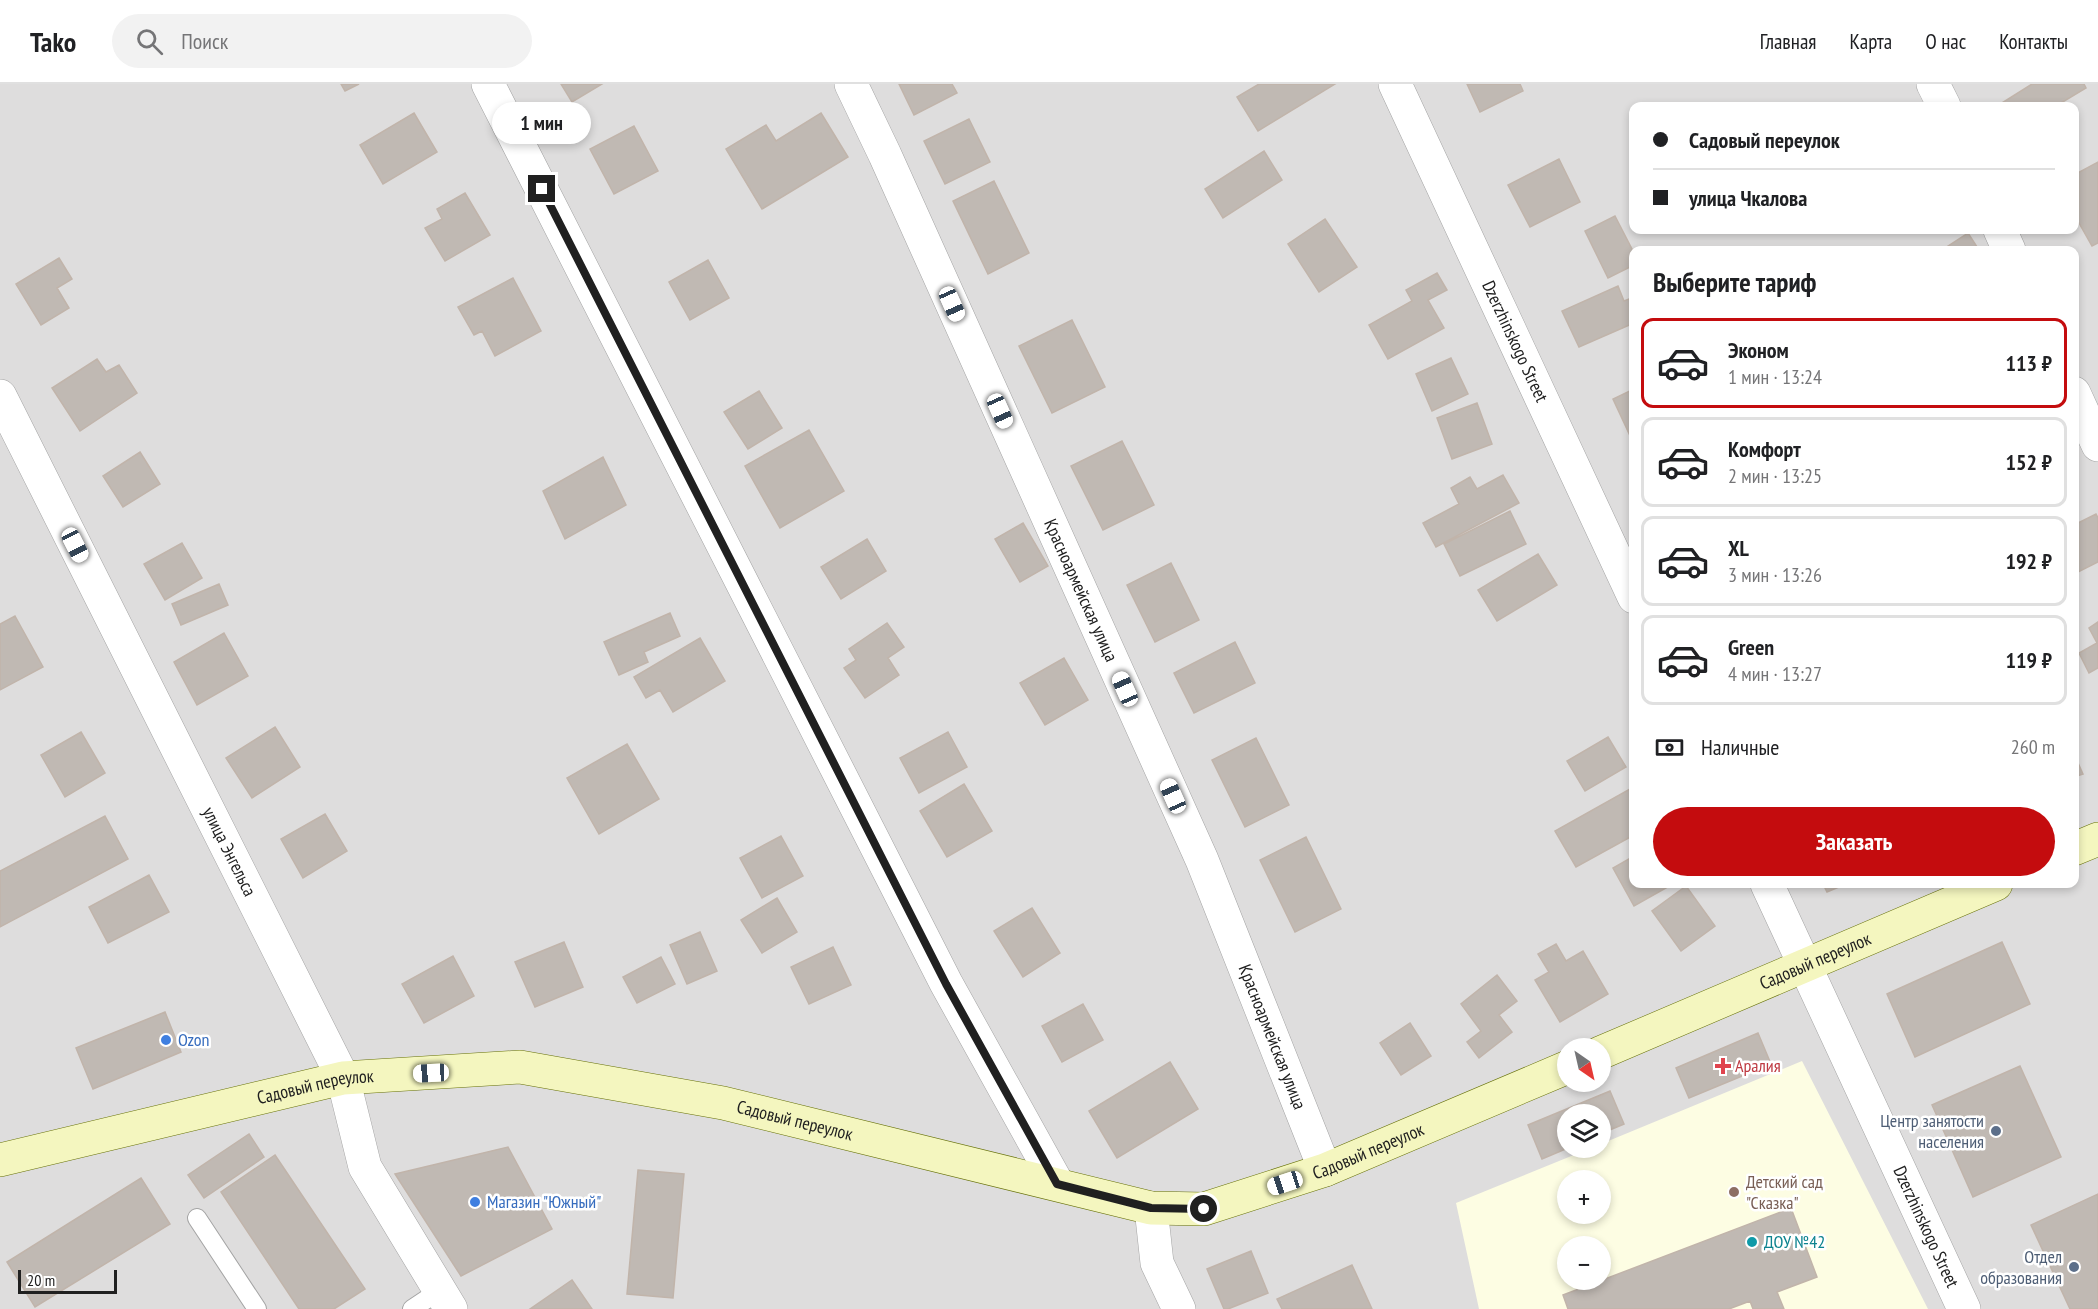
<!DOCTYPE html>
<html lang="ru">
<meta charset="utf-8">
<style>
:root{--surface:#fff;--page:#f2f2f2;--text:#202124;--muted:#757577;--line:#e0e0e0;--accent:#c40c0e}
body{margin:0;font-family:"PT Sans Narrow",sans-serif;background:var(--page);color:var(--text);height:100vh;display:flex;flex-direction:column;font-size:22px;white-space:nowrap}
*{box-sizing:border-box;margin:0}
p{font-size:20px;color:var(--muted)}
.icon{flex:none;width:33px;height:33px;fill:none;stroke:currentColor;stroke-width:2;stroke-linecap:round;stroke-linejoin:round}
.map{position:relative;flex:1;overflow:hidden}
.sheet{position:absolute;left:1629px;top:162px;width:450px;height:642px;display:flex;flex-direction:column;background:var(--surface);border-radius:12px;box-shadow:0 3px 9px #0003}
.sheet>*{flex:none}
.hud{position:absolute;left:1629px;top:18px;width:450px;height:132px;border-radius:12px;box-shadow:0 3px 9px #0003;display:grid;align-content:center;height:132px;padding:0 24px;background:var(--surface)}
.needle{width:39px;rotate:146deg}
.controls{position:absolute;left:1557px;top:954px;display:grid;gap:12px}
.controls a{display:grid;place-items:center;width:54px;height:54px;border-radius:50%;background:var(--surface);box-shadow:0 3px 9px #0003;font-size:30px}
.scale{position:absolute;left:18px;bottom:15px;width:99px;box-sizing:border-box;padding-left:6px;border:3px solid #202020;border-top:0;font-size:16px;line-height:21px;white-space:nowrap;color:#202020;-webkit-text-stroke:4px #fff;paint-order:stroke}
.end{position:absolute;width:27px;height:27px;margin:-14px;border:8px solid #202020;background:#fff;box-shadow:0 0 0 3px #fff}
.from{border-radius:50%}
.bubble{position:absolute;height:42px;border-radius:21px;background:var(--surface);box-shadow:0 3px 9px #0003;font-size:20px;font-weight:800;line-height:42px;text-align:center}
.car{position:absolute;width:18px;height:36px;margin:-18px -9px;border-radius:8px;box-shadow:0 0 4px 2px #0007;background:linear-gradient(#fff 24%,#345 0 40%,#fff 0 76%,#345 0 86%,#fff 0)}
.hud b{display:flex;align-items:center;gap:21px;height:57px;font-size:22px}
.hud b+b{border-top:2px solid var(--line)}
.hud i{width:15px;height:15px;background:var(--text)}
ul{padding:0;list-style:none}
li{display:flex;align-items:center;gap:18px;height:90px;margin:0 12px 9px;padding:0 12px;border:3px solid var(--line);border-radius:12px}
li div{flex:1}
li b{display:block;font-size:22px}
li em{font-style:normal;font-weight:800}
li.current{border-color:var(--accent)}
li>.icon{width:54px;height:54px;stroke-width:1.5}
h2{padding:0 24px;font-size:27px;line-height:72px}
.pay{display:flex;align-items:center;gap:15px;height:66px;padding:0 24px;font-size:22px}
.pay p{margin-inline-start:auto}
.action{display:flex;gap:12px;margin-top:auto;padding:12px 24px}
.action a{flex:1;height:69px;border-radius:36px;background:var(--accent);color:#fff;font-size:24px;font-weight:800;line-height:69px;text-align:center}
header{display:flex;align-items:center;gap:36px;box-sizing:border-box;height:84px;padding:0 30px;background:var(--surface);border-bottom:2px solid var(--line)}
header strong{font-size:28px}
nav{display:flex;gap:33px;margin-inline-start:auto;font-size:21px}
.search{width:420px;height:54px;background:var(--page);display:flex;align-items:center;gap:15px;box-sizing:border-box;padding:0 21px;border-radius:33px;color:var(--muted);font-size:22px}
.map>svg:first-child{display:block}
</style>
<header>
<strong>Tako</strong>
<div class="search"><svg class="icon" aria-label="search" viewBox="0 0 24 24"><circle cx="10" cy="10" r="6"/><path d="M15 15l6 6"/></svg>Поиск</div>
<nav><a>Главная</a><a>Карта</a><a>О нас</a><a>Контакты</a></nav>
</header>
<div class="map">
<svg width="2098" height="1225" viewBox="0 0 2098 1225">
<rect width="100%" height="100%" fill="#f0ede7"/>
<path fill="#dedddd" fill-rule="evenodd" d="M0,0H2098V1225H0ZM1634,22H2074V146H1634ZM1634,166H2074V800H1634ZM1568,964H1600V998H1568ZM1568,1030H1600V1064H1568ZM1568,1096H1600V1130H1568ZM1568,1162H1600V1196H1568Z"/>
<path fill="#fdfde3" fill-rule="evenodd" d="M1802,977L1928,1225H1479L1456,1119L1591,1064H1600L1601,1060ZM1568,1096H1600V1130H1568ZM1568,1162H1600V1196H1568Z"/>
<path fill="#c0b9b3" stroke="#c1b4aa" stroke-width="1.5" d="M341,0H359L345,7Z
M561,0H602L572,18Z
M899,0H952L957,9L914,31Z
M1259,0H1335L1258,47L1237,13Z
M1467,0H1520L1523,7L1480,28Z
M2032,0H2084L2086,4L2056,22H1997Z
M414,29L437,68L383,100L360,61Z
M821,29L848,73L762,125L726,65L766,41L776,57Z
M969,35L990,78L945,100L924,57Z
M634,42L658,87L614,110L590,65Z
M1264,67L1282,96L1223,134L1205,105Z
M1559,75L1580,118L1530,143L1508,101Z
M2098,78V159L2092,162L2074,130V91Z
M994,97L1029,169L988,190L953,117Z
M465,109L490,151L445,177L425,144L442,135L437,125Z
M1615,132L1634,169V181L1608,194L1585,147Z
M1325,135L1357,183L1319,208L1288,160Z
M1968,149L1979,166H1942Z
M59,174L72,195L57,204L69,224L41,241L16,200Z
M708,176L729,214L690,236L669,198Z
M1437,189L1447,206L1428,216L1444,244L1388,275L1369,241L1412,217L1406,206Z
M513,194L541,247L495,272L482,247L474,251L458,223Z
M1618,202L1624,217L1634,213V239L1579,263L1562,227Z
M1072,236L1105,303L1052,329L1019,262Z
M1451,274L1468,310L1432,327L1416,290Z
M97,275L106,288L119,281L137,309L80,347L52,304Z
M1634,305V356H1632L1613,315Z
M759,307L782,344L748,365L724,328Z
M1477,319L1492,360L1452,375L1437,334Z
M809,346L844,407L780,444L745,382Z
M1122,357L1154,421L1103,446L1071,382Z
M140,368L160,400L123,423L103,392Z
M603,373L626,421L565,455L543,407Z
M1503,391L1519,419L1436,463L1423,439L1459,420L1451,404L1470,393L1477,405Z
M1510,427L1526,460L1460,492L1444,460Z
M2096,430L2098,434V478L2074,490V441Z
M1023,439L1048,482L1020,498L995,455Z
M867,455L886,487L841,515L821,483Z
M182,459L202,494L165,516L144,480Z
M1538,470L1557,501L1497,537L1478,506Z
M1171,479L1199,536L1155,558L1127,501Z
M219,500L228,521L181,541L172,520Z
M670,529L680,552L644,568L648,578L619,591L604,558Z
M15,532L43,583L0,606V540Z
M2098,538V584L2089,589L2079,569L2097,559L2089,544Z
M887,539L904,563L888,574L899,591L865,614L844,584L856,576L849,565Z
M224,549L248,592L197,621L174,578Z
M700,554L725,597L673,628L660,606L646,614L634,593Z
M1235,558L1255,599L1194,629L1174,589Z
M1064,574L1088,616L1045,641L1020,599Z
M275,643L300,683L252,714L226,674Z
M81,648L105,689L65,713L41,671Z
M948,648L967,683L919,709L900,674Z
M1608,653L1626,683L1585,707L1567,677Z
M1256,654L1289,721L1245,743L1212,676Z
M627,660L659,715L599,750L567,694Z
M2074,670L2083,690L2074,693Z
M964,700L992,747L947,773L920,727Z
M1630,705L1634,711V751L1576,783L1555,747Z
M325,730L347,767L303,794L281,755Z
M105,732L128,775L0,843V787Z
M781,752L803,792L762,814L740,774Z
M1306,753L1341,825L1295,848L1260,776Z
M1634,772V800H1673L1634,822L1613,784Z
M149,791L169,828L108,859L89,823Z
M1823,800H1846L1827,808Z
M1686,802L1715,842L1681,867L1652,827Z
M777,814L797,848L762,869L741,836Z
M1032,824L1060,869L1023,893L994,847Z
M700,848L717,887L687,900L670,861Z
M564,858L583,903L535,923L515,878Z
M2002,858L2030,920L1915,973L1887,910Z
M1556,860L1566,877L1583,867L1608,910L1560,938L1535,896L1549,888L1538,870Z
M833,863L851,901L809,920L791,883Z
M453,872L474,912L424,939L402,900Z
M661,873L675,900L637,919L623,893Z
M1497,891L1517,917L1499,931L1512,948L1479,974L1467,958L1481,947L1461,920Z
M1083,920L1103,956L1062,978L1042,942Z
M165,928L181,968L93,1005L76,964Z
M1410,939L1431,972L1401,991L1380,959Z
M1758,949L1771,980L1689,1014L1676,984Z
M1170,978L1198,1025L1117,1074L1089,1027Z
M2020,982L2061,1073L1973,1113L1932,1021Z
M1610,1007L1624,1040L1600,1050V1030H1568V1064L1542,1075L1528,1041Z
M249,1050L264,1073L204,1114L188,1091Z
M508,1063L552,1145L461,1192L395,1090Z
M275,1071L365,1205L334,1225H299L221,1108Z
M638,1086L684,1090L673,1214L627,1210Z
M141,1094L170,1140L35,1223L7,1178Z
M2098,1110V1225H2070L2031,1141Z
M1791,1124L1817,1193L1777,1208L1784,1225H1753L1750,1217L1729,1225H1568L1563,1211Z
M1251,1167L1268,1209L1228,1225H1224L1207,1185Z
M1352,1181L1372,1225H1282L1277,1215Z
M572,1196L592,1225H530Z"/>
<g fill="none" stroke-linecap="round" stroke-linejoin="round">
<defs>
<path id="lane" d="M197,1134L257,1225
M412,1225L439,1207"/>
<g id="street">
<path d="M488,0L946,899L1057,1099"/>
<path id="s1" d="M851,0L885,71L1202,776L1325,1086"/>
<path id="s2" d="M1395,0L1634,513"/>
<path d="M1933,0L1944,22"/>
<path d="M2000,146L2009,166"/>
<path d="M2074,309L2098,361"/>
<path id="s3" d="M0,312L343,994L365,1083L451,1225"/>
<path id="s4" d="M1767,800L1964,1225"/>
<path d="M1151,1124L1157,1179L1179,1225"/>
</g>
<g id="secondary">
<path d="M2074,765L2098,755"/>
<path id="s5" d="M1600,969L1996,800"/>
<path id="s6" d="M0,1076L343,994L520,983L723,1019L1151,1124L1204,1125L1325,1086L1568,983"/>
</g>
</defs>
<use href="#lane" stroke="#a4a4a4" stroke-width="20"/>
<use href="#street" stroke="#a4a4a4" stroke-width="34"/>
<use href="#secondary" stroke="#68720b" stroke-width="34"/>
<use href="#lane" stroke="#fff" stroke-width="18"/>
<use href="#street" stroke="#fff" stroke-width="33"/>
<use href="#secondary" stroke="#f4f6bf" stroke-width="33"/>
</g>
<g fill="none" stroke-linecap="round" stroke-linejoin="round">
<path stroke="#202020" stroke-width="8" d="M542,105L946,900L1057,1100L1151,1124L1204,1125"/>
</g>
<g fill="#3f7fe0" stroke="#fff" stroke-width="2">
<circle cx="166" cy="956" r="6"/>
<circle cx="475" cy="1118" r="6"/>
</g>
<path fill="#e0444e" stroke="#fff" stroke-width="2" d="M1720 973h6v6h6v6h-6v6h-6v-6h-6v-6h6z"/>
<g fill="#5c6f8a" stroke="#fff" stroke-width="2">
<circle cx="1996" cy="1047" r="6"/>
<circle cx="2074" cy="1183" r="6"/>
</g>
<circle fill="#8d6e63" stroke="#fff" stroke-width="2" cx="1734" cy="1108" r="6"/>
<circle fill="#0f9aa8" stroke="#fff" stroke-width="2" cx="1752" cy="1158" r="6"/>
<g text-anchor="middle" stroke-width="5" stroke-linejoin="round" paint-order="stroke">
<g font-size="18" fill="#202020" stroke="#fff">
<text dy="6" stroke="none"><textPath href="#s2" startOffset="284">Dzerzhinskogo Street</textPath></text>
<text dy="6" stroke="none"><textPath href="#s1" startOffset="556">Красноармейская улица</textPath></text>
<text dy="6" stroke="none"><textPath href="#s3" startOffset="510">улица Энгельса</textPath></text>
<text dy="6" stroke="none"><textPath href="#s5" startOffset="234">Садовый переулок</textPath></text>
<text dy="6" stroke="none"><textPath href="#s1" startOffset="1042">Красноармейская улица</textPath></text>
<text dy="6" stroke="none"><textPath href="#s6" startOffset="324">Садовый переулок</textPath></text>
<text dy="6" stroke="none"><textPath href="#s6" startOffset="810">Садовый переулок</textPath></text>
<text dy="6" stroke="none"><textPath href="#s6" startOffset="1404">Садовый переулок</textPath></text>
<text dy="6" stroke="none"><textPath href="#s4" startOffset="378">Dzerzhinskogo Street</textPath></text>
</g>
<g font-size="18" fill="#366cbe" stroke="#fff" text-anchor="start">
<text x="178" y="962">Ozon</text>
<text x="487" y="1124">Магазин "Южный"</text>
</g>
<g font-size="18" fill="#be3a42" stroke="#fff" text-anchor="start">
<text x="1735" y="988">Аралия</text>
</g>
<g font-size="18" fill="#4e5e75" stroke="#fff" text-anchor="end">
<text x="1984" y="1043">Центр занятости<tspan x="1984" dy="21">населения</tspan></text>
<text x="2062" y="1179">Отдел<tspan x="2062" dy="21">образования</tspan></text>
</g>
<g font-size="18" fill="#785e54" stroke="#fff" text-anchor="start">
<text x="1746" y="1104">Детский сад<tspan x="1746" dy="21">"Сказка"</tspan></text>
</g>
<g font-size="18" fill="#0d838f" stroke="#fff" text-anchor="start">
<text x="1764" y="1164">ДОУ №42</text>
</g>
</g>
</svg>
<div class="controls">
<a><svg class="needle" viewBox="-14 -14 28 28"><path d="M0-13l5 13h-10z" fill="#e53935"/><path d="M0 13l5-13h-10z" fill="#757577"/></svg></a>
<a><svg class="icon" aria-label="layers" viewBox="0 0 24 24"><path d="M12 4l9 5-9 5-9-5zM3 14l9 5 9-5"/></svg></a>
<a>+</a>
<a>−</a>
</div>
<div class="scale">20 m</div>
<i class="end from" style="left:1204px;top:1125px"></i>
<i class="end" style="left:542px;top:105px"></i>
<div class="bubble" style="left:492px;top:18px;width:99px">1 мин</div>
<i class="car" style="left:952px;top:220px;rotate:156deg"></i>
<i class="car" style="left:1000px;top:327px;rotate:156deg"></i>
<i class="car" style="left:75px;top:461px;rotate:153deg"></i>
<i class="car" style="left:1125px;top:605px;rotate:336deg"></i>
<i class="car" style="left:1173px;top:712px;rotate:336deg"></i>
<i class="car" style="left:431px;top:989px;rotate:267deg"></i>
<i class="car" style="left:1285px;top:1099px;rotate:252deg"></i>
<div class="hud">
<b><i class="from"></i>Садовый переулок</b>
<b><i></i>улица Чкалова</b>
</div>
<section class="sheet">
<h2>Выберите тариф</h2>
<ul>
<li class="current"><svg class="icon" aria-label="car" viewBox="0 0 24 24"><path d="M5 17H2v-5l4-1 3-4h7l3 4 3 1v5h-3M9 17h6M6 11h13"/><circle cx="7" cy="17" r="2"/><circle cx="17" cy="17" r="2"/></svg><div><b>Эконом</b><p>1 мин · 13:24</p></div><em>113 ₽</em></li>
<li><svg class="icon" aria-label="car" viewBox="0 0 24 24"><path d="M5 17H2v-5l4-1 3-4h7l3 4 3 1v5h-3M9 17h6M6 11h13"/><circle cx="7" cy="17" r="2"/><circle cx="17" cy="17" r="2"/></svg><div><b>Комфорт</b><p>2 мин · 13:25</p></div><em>152 ₽</em></li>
<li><svg class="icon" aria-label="car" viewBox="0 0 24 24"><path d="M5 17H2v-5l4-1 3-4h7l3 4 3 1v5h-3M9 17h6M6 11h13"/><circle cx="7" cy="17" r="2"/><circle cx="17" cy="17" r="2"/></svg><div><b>XL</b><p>3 мин · 13:26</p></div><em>192 ₽</em></li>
<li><svg class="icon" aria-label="car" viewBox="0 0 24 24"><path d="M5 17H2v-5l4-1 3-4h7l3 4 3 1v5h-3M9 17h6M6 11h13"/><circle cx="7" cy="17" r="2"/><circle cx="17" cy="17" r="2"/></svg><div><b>Green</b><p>4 мин · 13:27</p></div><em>119 ₽</em></li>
</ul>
<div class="pay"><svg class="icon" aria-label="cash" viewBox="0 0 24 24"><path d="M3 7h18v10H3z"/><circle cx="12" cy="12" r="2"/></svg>Наличные<p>260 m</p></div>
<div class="action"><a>Заказать</a></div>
</section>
</div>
